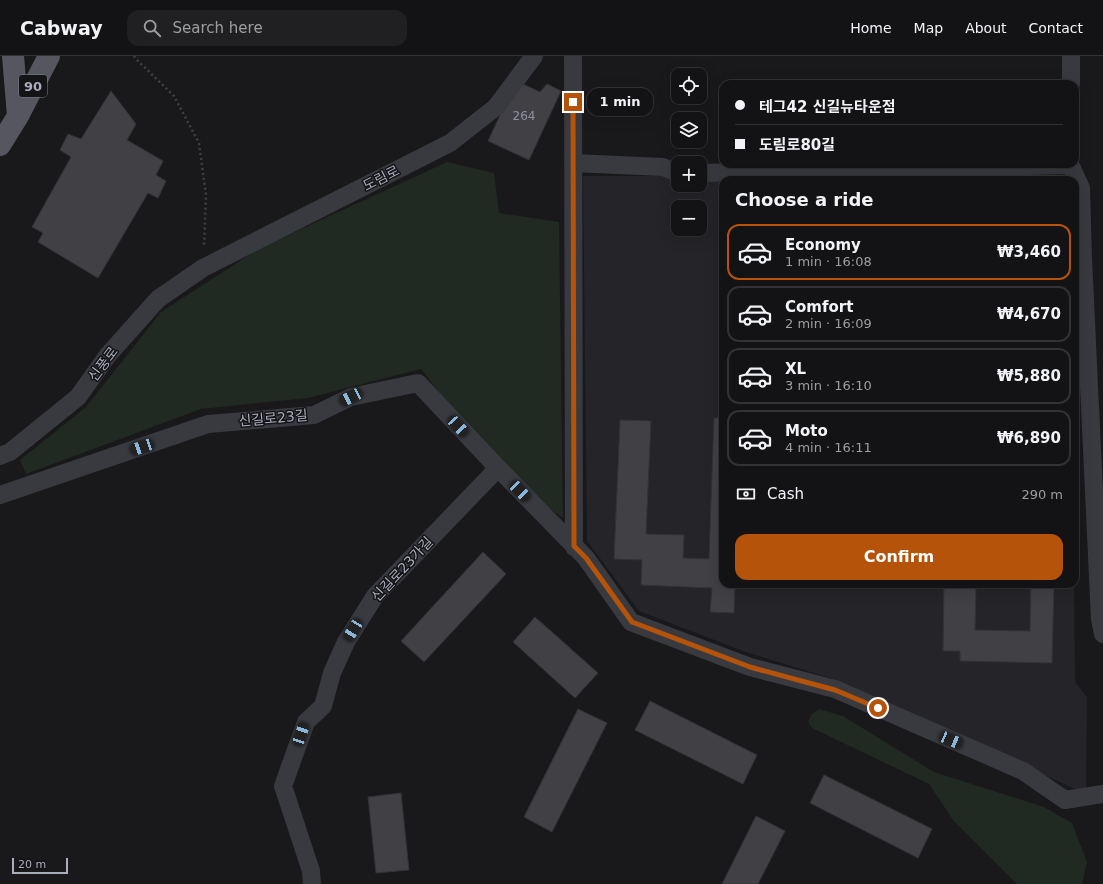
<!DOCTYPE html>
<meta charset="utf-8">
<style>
:root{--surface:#131214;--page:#202022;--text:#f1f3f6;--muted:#9d9ea0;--line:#323234;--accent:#b45309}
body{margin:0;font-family:"DejaVu Sans","Noto Sans KR",sans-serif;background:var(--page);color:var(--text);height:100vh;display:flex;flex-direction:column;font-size:15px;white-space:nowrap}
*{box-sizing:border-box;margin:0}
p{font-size:13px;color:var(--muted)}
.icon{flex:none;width:22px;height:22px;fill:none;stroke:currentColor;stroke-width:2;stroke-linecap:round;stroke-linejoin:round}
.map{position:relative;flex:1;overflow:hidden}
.sheet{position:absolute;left:719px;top:120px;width:360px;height:412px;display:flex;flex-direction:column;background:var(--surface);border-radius:12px;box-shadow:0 4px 16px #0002,0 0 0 1px var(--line)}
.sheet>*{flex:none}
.guide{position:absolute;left:719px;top:24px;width:360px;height:88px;border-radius:12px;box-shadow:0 4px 16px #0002,0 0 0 1px var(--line);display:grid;align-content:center;height:88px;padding:0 16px;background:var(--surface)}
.tools{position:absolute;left:671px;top:12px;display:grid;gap:8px}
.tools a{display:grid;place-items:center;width:36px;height:36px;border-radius:8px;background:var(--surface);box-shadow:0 4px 16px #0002,0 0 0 1px var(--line);font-size:20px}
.scale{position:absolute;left:12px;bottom:10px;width:56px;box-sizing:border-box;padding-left:4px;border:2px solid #aaaebb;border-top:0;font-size:11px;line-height:14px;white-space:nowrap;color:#aaaebb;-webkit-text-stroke:3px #141316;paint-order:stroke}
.end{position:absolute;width:18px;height:18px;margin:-9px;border:5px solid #b45309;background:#fff;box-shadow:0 0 0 2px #fff}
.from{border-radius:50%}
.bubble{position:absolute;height:28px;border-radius:12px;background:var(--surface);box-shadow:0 4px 16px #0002,0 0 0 1px var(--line);font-size:13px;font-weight:600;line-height:28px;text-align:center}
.car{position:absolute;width:12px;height:24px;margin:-12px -6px;border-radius:5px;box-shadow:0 0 3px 1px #0007;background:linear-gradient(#222 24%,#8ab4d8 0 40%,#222 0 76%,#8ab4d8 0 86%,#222 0)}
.guide b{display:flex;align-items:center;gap:14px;height:38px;font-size:15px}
.guide b+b{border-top:1px solid var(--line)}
.guide i{width:10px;height:10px;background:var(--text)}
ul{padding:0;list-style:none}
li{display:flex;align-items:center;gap:12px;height:56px;margin:0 8px 6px;padding:0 8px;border:2px solid var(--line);border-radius:12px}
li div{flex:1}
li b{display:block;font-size:15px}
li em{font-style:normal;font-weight:600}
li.active{border-color:var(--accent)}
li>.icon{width:36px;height:36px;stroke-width:1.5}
h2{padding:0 16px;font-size:18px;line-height:48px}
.pay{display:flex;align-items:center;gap:10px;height:44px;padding:0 16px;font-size:15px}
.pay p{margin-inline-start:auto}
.primary-button{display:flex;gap:8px;margin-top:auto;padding:8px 16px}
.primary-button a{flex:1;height:46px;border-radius:12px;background:var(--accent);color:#fff;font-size:16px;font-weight:600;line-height:46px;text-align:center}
header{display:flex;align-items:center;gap:24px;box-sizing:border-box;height:56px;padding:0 20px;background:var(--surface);border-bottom:1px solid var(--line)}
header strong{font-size:19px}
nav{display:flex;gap:22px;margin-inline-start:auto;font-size:14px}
.search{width:280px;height:36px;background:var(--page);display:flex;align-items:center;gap:10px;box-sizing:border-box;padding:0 14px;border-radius:12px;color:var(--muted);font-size:15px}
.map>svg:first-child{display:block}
</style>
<header>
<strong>Cabway</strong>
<div class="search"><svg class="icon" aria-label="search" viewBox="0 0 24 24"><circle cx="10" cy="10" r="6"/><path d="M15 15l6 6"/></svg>Search here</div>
<nav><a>Home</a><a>Map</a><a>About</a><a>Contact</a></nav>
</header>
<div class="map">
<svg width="1103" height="828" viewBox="0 0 1103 828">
<rect width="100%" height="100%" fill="#19181b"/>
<path fill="#252428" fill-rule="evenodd" d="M583,120H678V129H700V120H1065L1067,124H723V528H1074L1075,626L1087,641L1086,738L833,623L743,595L639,555L587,485ZM678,151H700V173H678Z"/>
<path fill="#202922" d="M447,106L494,117L499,157L559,166L563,462L498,412L421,313L308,342L201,353L26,418L20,404L86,351L161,256L260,192Z
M819,653L843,660L934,716L1044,751L1072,767L1087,806L1082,828H1017L953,764L929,728L812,672L808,666L811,659Z"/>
<path fill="#404045" stroke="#333237" d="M516,25L540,36L547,28L561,35L529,104L488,85Z
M111,35L136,68L127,84L163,105L156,119L166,125L158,142L148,137L98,222L38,186L43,177L32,171L71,101L60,94L68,78L81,83Z
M979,120L1052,121V124H979Z
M714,362H723V528H735L734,557L710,556L712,532L641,529L642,504L614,503L620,364L651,365L646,478L684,479L683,502L709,503Z
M483,496L506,518L424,606L401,585Z
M944,528H976L975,574L1030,575L1031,528H1054L1052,607L960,605V595H943Z
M535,561L598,617L575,642L513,586Z
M650,645L757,699L743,728L635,674Z
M578,653L607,667L552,776L524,761Z
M824,719L932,773L918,802L810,747Z
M401,737L409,814L376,817L368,741Z
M756,760L785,775L758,828H722Z"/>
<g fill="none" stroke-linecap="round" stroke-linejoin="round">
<path stroke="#3f4147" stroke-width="2.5" stroke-dasharray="2 3" stroke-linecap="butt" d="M134,0L136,3L174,40L199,87L206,139L204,191"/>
<path stroke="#393a40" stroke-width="18" d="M573,0L574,491
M1071,28V0
M573,107L663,111L678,117
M1070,108L1081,132L1083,202L1100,563L1103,578
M700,117L1070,109
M0,400L10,396L78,341L108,299L158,243L203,212L450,87L496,51L534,0
M0,439L208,368L314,359L351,341L418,327L498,412L586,502L631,566L750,611L835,633L1023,715L1065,744L1103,738
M312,828L311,815L283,730L306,666L323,650L332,617L346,586L375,540L498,412"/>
<path stroke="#55565f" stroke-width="22" d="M13,0L18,60
M0,89L18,60L49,0"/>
</g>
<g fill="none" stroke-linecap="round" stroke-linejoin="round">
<path stroke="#b45309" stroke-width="5" d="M573,46L574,490L586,502L632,566L750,611L835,634L878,652"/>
</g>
<g text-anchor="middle" stroke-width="3" stroke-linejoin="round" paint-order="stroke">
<g font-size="12" fill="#90929e">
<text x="524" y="64">264</text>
</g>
<rect fill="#141316" stroke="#7d808a" stroke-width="1" x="19" y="19" width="28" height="22" rx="3"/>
<g font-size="13" font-weight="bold" fill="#aaaebb">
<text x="33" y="35">90</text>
</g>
<g font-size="14" fill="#aaaebb" stroke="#141316">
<text transform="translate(381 122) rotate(-27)" y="5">도림로</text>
<text transform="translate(103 308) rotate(-53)" y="5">신풍로</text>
<text transform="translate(273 362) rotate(-5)" y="5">신길로23길</text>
<text transform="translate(402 513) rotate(-47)" y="5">신길로23가길</text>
</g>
</g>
</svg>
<div class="tools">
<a><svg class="icon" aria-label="locate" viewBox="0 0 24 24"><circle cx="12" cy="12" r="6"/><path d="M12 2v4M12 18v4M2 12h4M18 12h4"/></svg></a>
<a><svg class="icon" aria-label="layers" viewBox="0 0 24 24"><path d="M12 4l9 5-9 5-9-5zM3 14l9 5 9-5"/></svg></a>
<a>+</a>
<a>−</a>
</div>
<div class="scale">20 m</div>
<i class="end from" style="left:878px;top:652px"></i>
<i class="end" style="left:573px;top:46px"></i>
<div class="bubble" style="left:587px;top:32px;width:66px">1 min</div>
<i class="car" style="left:351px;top:341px;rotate:244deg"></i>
<i class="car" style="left:458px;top:370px;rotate:137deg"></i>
<i class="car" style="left:142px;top:391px;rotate:251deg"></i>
<i class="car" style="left:520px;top:435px;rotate:136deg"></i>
<i class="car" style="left:353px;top:574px;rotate:212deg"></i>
<i class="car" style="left:301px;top:678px;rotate:19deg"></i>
<i class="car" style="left:951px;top:684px;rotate:113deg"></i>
<div class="guide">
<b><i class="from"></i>테그42 신길뉴타운점</b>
<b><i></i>도림로80길</b>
</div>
<section class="sheet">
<h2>Choose a ride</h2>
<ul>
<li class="active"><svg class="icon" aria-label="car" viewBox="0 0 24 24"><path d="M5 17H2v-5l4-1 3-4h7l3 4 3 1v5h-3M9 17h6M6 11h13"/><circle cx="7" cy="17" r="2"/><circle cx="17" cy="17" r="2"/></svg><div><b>Economy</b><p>1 min · 16:08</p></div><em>₩3,460</em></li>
<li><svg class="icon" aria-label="car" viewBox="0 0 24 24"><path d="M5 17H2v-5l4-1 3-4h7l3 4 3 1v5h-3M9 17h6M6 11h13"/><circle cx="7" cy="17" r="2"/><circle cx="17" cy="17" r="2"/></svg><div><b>Comfort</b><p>2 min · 16:09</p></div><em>₩4,670</em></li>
<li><svg class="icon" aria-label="car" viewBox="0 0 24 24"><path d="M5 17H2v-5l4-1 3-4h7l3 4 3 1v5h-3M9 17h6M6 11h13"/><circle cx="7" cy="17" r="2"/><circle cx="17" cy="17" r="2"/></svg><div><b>XL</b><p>3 min · 16:10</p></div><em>₩5,880</em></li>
<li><svg class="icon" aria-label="car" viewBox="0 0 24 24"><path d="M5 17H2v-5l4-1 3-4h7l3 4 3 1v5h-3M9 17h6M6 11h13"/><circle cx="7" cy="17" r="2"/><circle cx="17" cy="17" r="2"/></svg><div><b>Moto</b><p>4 min · 16:11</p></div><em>₩6,890</em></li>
</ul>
<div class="pay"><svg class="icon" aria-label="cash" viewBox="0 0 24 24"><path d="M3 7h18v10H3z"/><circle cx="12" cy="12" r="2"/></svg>Cash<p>290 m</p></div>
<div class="primary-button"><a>Confirm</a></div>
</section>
</div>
